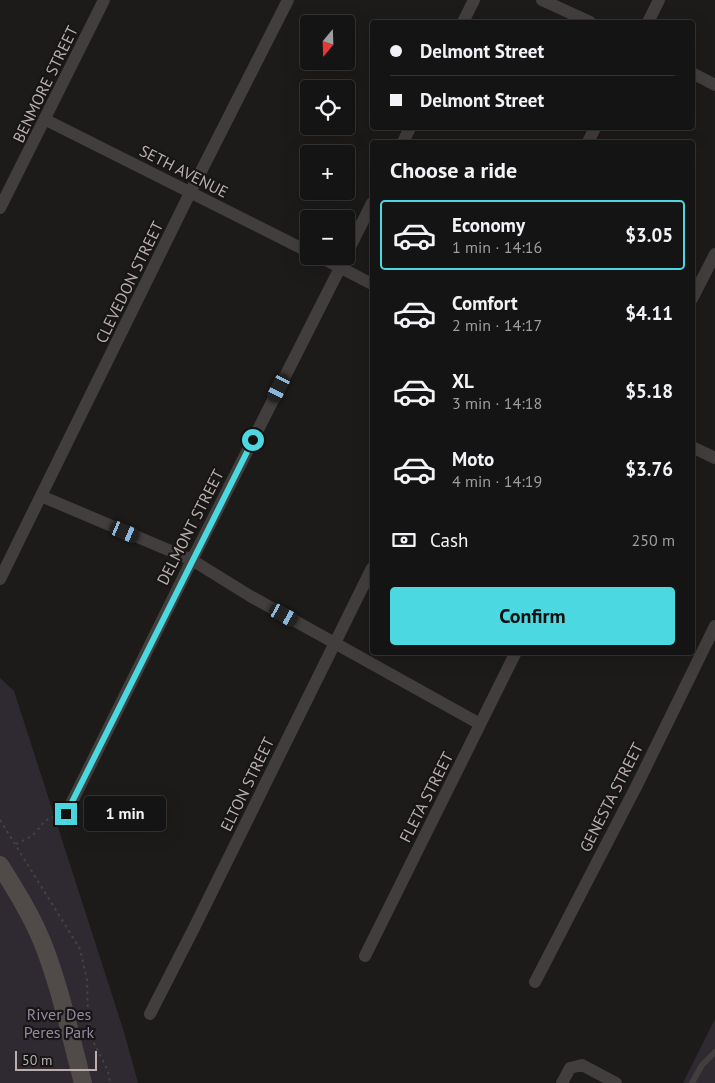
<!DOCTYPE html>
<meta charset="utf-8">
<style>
:root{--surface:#151414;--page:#1e1d1d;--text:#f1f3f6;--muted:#9d9ea0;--line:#343334;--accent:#4cd8e1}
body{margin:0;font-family:"PT Sans",sans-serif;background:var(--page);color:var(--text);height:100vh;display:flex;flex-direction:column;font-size:19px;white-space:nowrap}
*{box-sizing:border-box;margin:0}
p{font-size:16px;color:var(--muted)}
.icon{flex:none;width:28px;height:28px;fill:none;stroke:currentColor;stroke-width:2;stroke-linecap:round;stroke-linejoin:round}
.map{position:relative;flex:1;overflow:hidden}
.sheet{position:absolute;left:370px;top:140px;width:325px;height:515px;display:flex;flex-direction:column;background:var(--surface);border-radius:5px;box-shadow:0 5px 20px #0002,0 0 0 1px var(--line)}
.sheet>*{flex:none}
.hud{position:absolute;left:370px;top:20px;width:325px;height:110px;border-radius:5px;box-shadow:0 5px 20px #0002,0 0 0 1px var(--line);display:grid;align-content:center;height:110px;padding:0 20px;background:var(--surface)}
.needle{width:32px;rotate:199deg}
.buttons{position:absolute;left:300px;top:15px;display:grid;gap:10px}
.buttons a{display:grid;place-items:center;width:55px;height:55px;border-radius:5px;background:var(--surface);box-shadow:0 5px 20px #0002,0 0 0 1px var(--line);font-size:25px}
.scale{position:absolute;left:15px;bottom:12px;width:82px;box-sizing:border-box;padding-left:5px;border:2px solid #baafae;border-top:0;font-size:14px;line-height:18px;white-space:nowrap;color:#baafae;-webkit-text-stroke:4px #171615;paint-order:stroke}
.end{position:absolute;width:22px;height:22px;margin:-11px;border:6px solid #4cd8e1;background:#111;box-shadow:0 0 0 2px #111}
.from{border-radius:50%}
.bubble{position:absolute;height:35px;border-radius:5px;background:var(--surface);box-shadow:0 5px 20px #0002,0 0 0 1px var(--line);font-size:16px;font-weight:800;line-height:35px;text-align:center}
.car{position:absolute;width:15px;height:30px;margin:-15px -8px;border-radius:6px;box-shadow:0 0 4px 1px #0007;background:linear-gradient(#222 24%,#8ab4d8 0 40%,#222 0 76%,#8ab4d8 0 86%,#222 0)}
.hud b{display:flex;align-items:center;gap:18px;height:48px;font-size:19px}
.hud b+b{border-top:1px solid var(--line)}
.hud i{width:12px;height:12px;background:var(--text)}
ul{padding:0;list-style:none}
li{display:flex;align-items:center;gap:15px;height:70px;margin:0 10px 8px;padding:0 10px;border:2px solid transparent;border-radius:5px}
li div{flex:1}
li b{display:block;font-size:19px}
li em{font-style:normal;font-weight:800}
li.current{border-color:var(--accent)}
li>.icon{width:45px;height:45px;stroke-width:1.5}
h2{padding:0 20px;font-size:22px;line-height:60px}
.pay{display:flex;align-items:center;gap:12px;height:55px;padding:0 20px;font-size:19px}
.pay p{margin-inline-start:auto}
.action{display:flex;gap:10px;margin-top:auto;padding:10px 20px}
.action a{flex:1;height:58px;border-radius:5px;background:var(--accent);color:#111;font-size:20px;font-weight:800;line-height:58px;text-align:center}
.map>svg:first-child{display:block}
</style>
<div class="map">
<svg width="715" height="1083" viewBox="0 0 715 1083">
<rect width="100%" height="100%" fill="#1c1b1a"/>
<path fill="#2f2a32" d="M0,678L14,691L124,1032L138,1083H0Z
M715,1019V1083H683Z"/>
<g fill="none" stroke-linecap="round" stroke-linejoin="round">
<path stroke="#474241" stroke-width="2" stroke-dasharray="2.5 4" stroke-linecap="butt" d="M0,820L80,949L87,980L88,1018L92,1039L108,1071L110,1083
M16,844C22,841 30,838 35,833C43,824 42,821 54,817"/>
<path stroke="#423e3d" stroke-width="6" d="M692,1083L702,1065L715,1052"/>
<path stroke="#423e3d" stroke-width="12" d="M542,0L590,22
M463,22L474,0
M648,22L659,0
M692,73L715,85
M46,120L309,252
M403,142L410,128
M588,142L595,128
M0,208L104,0
M346,255L372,203
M318,256L372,284
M692,299L715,254
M692,447L715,458
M41,496L192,560L250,596L480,724
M0,579L190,193L288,0
M66,814L192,560L346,256
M365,956L516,652
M535,982L637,785L715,626
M150,1014L193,930L372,568
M562,1083L570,1068L582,1065L616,1083"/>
<path stroke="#504a49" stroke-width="18" d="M0,865C15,889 30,913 41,939C60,985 70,1035 83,1083"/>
</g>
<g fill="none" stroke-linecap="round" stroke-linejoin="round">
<path stroke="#4cd8e1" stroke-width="6" d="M66,814L253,440"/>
</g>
<g text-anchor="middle" stroke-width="4.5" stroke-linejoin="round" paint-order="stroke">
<g font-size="16" fill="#baafae" stroke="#171615">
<text transform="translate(45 84) rotate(-64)" y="6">BENMORE STREET</text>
<text transform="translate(184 171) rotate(27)" y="6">SETH AVENUE</text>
<text transform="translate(129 282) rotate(-64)" y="6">CLEVEDON STREET</text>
<text transform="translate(190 527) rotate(-63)" y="6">DELMONT STREET</text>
<text transform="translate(247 784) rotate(-64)" y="6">ELTON STREET</text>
<text transform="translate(426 797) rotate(-63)" y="6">FLETA STREET</text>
<text transform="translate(611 797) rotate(-63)" y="6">GENESTA STREET</text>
</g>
<g font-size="16" fill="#9487a3" stroke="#171615">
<text x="59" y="1020">River Des<tspan x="59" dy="18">Peres Park</tspan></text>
</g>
</g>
</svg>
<div class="buttons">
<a><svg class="needle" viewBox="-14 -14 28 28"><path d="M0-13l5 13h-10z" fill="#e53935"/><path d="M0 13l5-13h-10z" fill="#9d9ea0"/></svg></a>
<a><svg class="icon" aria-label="locate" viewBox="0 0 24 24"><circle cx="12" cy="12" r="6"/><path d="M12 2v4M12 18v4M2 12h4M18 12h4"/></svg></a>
<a>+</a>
<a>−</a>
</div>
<div class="scale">50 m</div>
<i class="end from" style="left:253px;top:440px"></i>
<i class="end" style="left:66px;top:814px"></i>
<div class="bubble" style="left:84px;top:796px;width:82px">1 min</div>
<i class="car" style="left:279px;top:388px;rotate:207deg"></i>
<i class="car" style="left:125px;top:532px;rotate:113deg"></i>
<i class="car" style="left:284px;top:615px;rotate:119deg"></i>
<div class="hud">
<b><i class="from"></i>Delmont Street</b>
<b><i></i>Delmont Street</b>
</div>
<section class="sheet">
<h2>Choose a ride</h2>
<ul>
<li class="current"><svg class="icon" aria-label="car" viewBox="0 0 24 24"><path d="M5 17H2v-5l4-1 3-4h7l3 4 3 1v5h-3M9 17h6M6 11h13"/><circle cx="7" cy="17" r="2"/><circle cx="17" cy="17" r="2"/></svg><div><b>Economy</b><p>1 min · 14:16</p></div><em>$3.05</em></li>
<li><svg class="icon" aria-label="car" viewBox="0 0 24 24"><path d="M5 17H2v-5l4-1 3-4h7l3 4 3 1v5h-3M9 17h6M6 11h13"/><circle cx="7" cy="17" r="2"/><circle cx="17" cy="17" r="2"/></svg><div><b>Comfort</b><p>2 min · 14:17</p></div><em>$4.11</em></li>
<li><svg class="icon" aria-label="car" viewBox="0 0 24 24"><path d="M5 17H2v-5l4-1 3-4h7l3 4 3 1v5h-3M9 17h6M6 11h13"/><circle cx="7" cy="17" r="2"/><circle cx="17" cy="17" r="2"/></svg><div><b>XL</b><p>3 min · 14:18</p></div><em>$5.18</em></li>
<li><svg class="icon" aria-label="car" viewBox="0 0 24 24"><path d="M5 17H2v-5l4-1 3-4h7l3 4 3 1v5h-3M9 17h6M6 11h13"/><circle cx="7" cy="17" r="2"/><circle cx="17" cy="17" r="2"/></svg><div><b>Moto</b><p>4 min · 14:19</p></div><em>$3.76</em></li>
</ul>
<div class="pay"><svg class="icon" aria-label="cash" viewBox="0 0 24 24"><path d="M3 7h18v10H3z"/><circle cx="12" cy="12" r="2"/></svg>Cash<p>250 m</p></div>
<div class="action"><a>Confirm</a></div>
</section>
</div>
